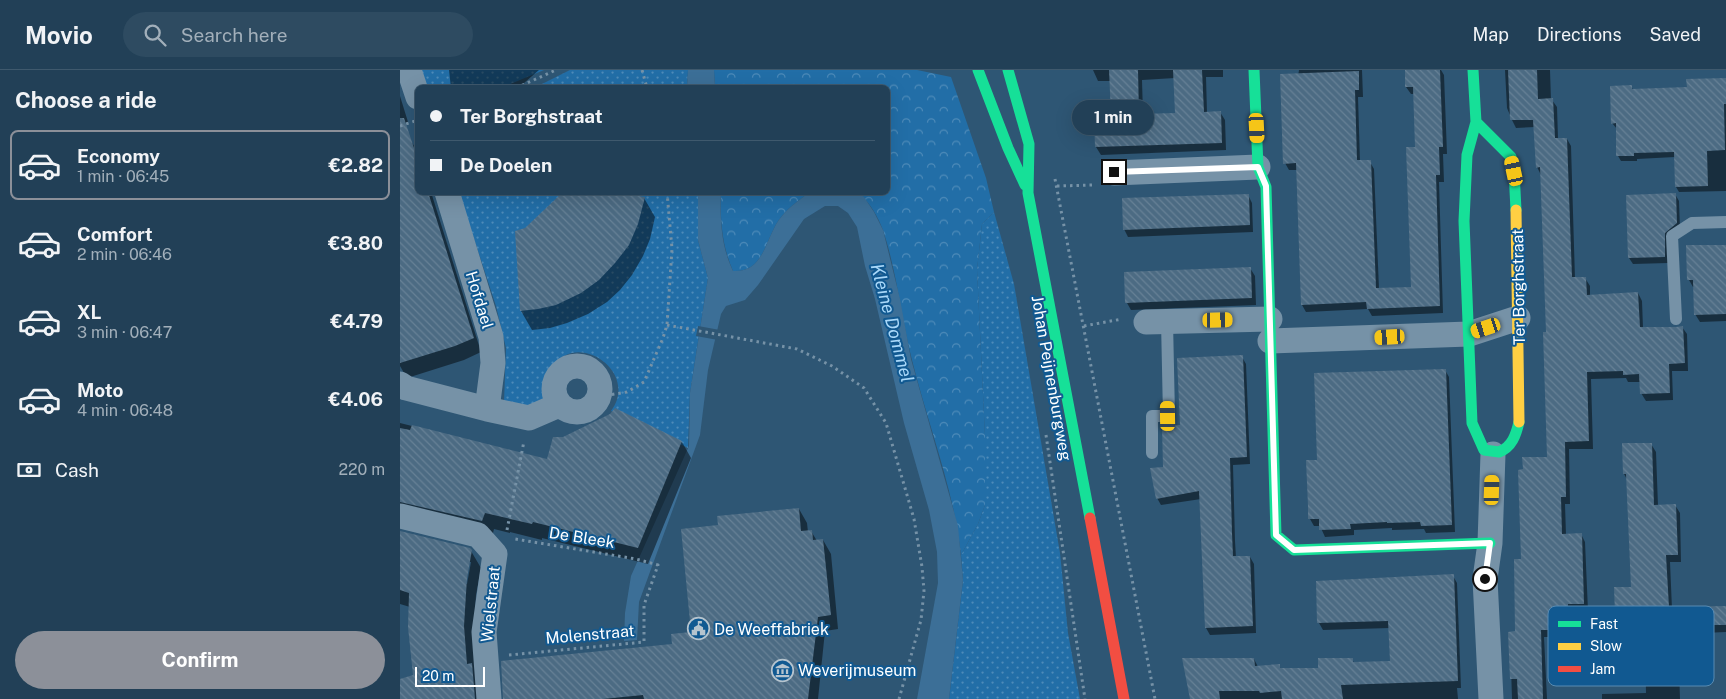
<!DOCTYPE html>
<meta charset="utf-8">
<style>
:root{--surface:#224057;--page:#2e4b61;--text:#f1f3f6;--muted:#a2afba;--line:#3f596d;--accent:#8c9099}
body{margin:0;font-family:"Public Sans",sans-serif;background:var(--page);color:var(--text);height:100vh;display:flex;flex-direction:column;font-size:19px;white-space:nowrap}
*{box-sizing:border-box;margin:0}
p{font-size:16px;color:var(--muted)}
.icon{flex:none;width:28px;height:28px;fill:none;stroke:currentColor;stroke-width:2;stroke-linecap:round;stroke-linejoin:round}
.map{position:relative;flex:1;overflow:hidden}
.panel{display:flex;flex-direction:column;background:var(--surface);width:400px}
.panel>*{flex:none}
.top-card{position:absolute;left:15px;top:15px;width:475px;height:110px;border-radius:8px;box-shadow:0 5px 20px #0002,0 0 0 1px var(--line);display:grid;align-content:center;height:110px;padding:0 15px;background:var(--surface)}
.scale{position:absolute;left:15px;bottom:12px;width:70px;box-sizing:border-box;padding-left:5px;border:2px solid #fff;border-top:0;font-size:14px;line-height:18px;white-space:nowrap;color:#fff;-webkit-text-stroke:4px #115991;paint-order:stroke}
.end{position:absolute;width:22px;height:22px;margin:-11px;border:6px solid #fff;background:#111;box-shadow:0 0 0 2px #111}
.from{border-radius:50%}
.bubble{position:absolute;height:35px;border-radius:18px;background:var(--surface);box-shadow:0 5px 20px #0002,0 0 0 1px var(--line);font-size:16px;font-weight:700;line-height:35px;text-align:center}
.car{position:absolute;width:15px;height:30px;margin:-15px -8px;border-radius:6px;box-shadow:0 0 4px 1px #0007;background:linear-gradient(#f5c518 24%,#345 0 40%,#f5c518 0 76%,#345 0 86%,#f5c518 0)}
.top-card b{display:flex;align-items:center;gap:18px;height:48px;font-size:19px}
.top-card b+b{border-top:1px solid var(--line)}
.top-card i{width:12px;height:12px;background:var(--text)}
ul{padding:0;list-style:none}
li{display:flex;align-items:center;gap:15px;height:70px;margin:0 10px 8px;padding:0 5px;border:2px solid transparent;border-radius:8px}
li div{flex:1}
li b{display:block;font-size:19px}
li em{font-style:normal;font-weight:700}
li.on{border-color:var(--accent)}
li>.icon{width:45px;height:45px;stroke-width:1.5}
h2{padding:0 15px;font-size:22px;line-height:60px}
.pay{display:flex;align-items:center;gap:12px;height:55px;padding:0 15px;font-size:19px}
.pay p{margin-inline-start:auto}
.primary-button{display:flex;gap:10px;margin-top:auto;padding:10px 15px}
.primary-button a{flex:1;height:58px;border-radius:30px;background:var(--accent);color:#fff;font-size:20px;font-weight:700;line-height:58px;text-align:center}
header{display:flex;align-items:center;gap:30px;box-sizing:border-box;height:70px;padding:0 25px;background:var(--surface);border-bottom:1px solid var(--line)}
header strong{font-size:24px}
nav{display:flex;gap:28px;margin-inline-start:auto;font-size:18px}
.search{width:350px;height:45px;background:var(--page);display:flex;align-items:center;gap:12px;box-sizing:border-box;padding:0 18px;border-radius:28px;color:var(--muted);font-size:19px}
main{display:flex;flex:1;min-height:0}
.map>svg:first-child{display:block}
</style>
<header>
<strong>Movio</strong>
<div class="search"><svg class="icon" aria-label="search" viewBox="0 0 24 24"><circle cx="10" cy="10" r="6"/><path d="M15 15l6 6"/></svg>Search here</div>
<nav><a>Map</a><a>Directions</a><a>Saved</a></nav>
</header>
<main>
<section class="panel">
<h2>Choose a ride</h2>
<ul>
<li class="on"><svg class="icon" aria-label="car" viewBox="0 0 24 24"><path d="M5 17H2v-5l4-1 3-4h7l3 4 3 1v5h-3M9 17h6M6 11h13"/><circle cx="7" cy="17" r="2"/><circle cx="17" cy="17" r="2"/></svg><div><b>Economy</b><p>1 min · 06:45</p></div><em>€2.82</em></li>
<li><svg class="icon" aria-label="car" viewBox="0 0 24 24"><path d="M5 17H2v-5l4-1 3-4h7l3 4 3 1v5h-3M9 17h6M6 11h13"/><circle cx="7" cy="17" r="2"/><circle cx="17" cy="17" r="2"/></svg><div><b>Comfort</b><p>2 min · 06:46</p></div><em>€3.80</em></li>
<li><svg class="icon" aria-label="car" viewBox="0 0 24 24"><path d="M5 17H2v-5l4-1 3-4h7l3 4 3 1v5h-3M9 17h6M6 11h13"/><circle cx="7" cy="17" r="2"/><circle cx="17" cy="17" r="2"/></svg><div><b>XL</b><p>3 min · 06:47</p></div><em>€4.79</em></li>
<li><svg class="icon" aria-label="car" viewBox="0 0 24 24"><path d="M5 17H2v-5l4-1 3-4h7l3 4 3 1v5h-3M9 17h6M6 11h13"/><circle cx="7" cy="17" r="2"/><circle cx="17" cy="17" r="2"/></svg><div><b>Moto</b><p>4 min · 06:48</p></div><em>€4.06</em></li>
</ul>
<div class="pay"><svg class="icon" aria-label="cash" viewBox="0 0 24 24"><path d="M3 7h18v10H3z"/><circle cx="12" cy="12" r="2"/></svg>Cash<p>220 m</p></div>
<div class="primary-button"><a>Confirm</a></div>
</section>
<div class="map">
<svg width="1326" height="629" viewBox="0 0 1326 629">
<defs>
<pattern id="green-dots" width="8" height="8" patternUnits="userSpaceOnUse" patternTransform="scale(1.25)"><rect width="8" height="8" fill="#226ea7"/><path d="M2 2h.1M6 6h.1" fill="none" stroke="#4e8bb9" stroke-width="1.8" stroke-linecap="round"/></pattern>
<pattern id="forest-crowns" width="20" height="18" patternUnits="userSpaceOnUse" patternTransform="scale(1.25)"><rect width="20" height="18" fill="#226ea7"/><path d="M2 6a3 3 0 1 1 6 0M12 15a3 3 0 1 1 6 0" fill="none" stroke="#4e8bb9"/></pattern>
<pattern id="building-back-hatch" width="6" height="6" patternUnits="userSpaceOnUse" patternTransform="scale(1.25)"><rect width="6" height="6" fill="#4c6b83"/><path d="M-1 5l2 2M0 0l6 6M5-1l2 2" fill="none" stroke="#678196"/></pattern>
</defs>
<rect width="100%" height="100%" fill="#2e5674"/>
<path fill="url(#green-dots)" d="M20,0H144L101,18L26,17Z
M170,0H288L287,17L134,18Z
M63,122L298,123V170L308,208L290,323L288,378L211,341C240,302 177,260 154,296C148,305 148,319 146,330L133,337L104,333L106,278L96,236L60,126Z
M594,142L614,214L660,483L668,563L680,629H549L563,510L561,485L578,454L585,435V366L577,200L582,154Z"/>
<path fill="url(#forest-crowns)" d="M314,0H517L551,7L586,108L594,142L582,154L577,200L585,366V435L578,454L561,485C554,419 528,355 512,290C501,247 497,202 483,160C478,147 470,132 458,123L488,122V18L315,17Z
M321,123H408C400,130 389,137 382,146C365,165 366,203 333,201C322,176 320,150 321,123Z"/>
<path fill="#3c6f97" d="M288,0H314L315,17H287Z
M298,123H321C320,150 321,176 333,201C366,203 365,165 382,146C389,137 400,130 408,123H458L464,127L474,142L483,160L500,229L511,289L558,456L563,510L549,629H517L538,513L537,482L529,440L504,353L475,229L465,196L457,157L448,143L438,136H425L404,149L358,215L345,230L326,236L321,244L308,300L300,365L239,532L237,570L224,571L225,543L231,506L289,376L290,323L308,208L298,170Z"/>
<path fill="#2e5674" d="M298,256L320,260L318,270L296,266Z"/>
<path fill="#0007" fill-rule="evenodd" d="M49,0H139L124,13L115,18H51Z
M693,0H823V7H806L807,43L820,42L825,50L826,80L701,85L696,77L712,46L711,11H698ZM775,8L777,44L743,45L742,10Z
M899,0H962L963,27H958L960,92H970L974,99L979,219L1012,218L1016,78L1014,24H1011L1006,17V0H1041L1044,5L1047,84H1043L1044,112H1039L1043,243L972,246L968,239L906,242L902,235L897,100H889L885,93Z
M1105,0H1150L1151,30H1152L1157,37L1158,69H1167L1171,76L1175,209L1185,208L1190,216V226L1238,223L1242,231L1243,258L1282,257L1287,264L1288,301H1272L1273,330L1246,331L1241,323V312H1228L1226,308L1191,309L1193,379H1169L1170,434H1165L1166,465L1181,464L1185,472L1188,541H1171L1172,567H1144L1147,629H1112L1110,563L1117,562L1122,490L1148,388L1147,263L1141,105L1137,97L1135,57L1116,58L1112,50L1107,38Z
M1326,9V121L1279,122L1276,117L1275,87L1237,89V91H1221L1218,86L1217,59L1212,53L1231,16L1233,20L1288,19Z
M0,26L8,52L0,56Z
M9,68L18,82V122H31L81,282L64,290L7,308L0,296V69Z
M1275,124L1279,131L1280,160L1268,193L1233,194L1229,188Z
M848,125L852,133L853,162L728,167L724,159Z
M244,128L255,147L250,169L243,186L232,205L220,220L207,232L188,244L167,253L150,258L132,260L121,241Z
M1326,175V251L1300,252L1295,244V217H1293L1289,210Z
M850,198L855,206L856,235L731,240L727,233Z
M842,287L846,294L850,394L833,395L835,471L836,488L850,487L854,494L856,563L810,565L806,558L801,429L761,435L757,428L765,398L781,357Z
M1045,300L1049,307L1055,462L1026,463L1024,459L992,460V458L954,460V465L925,467L920,456H914L910,449L918,391Z
M0,353L148,390L282,372L291,388L248,494L142,468V470L110,462V463L94,459L92,467L0,452Z
M1251,374L1256,382L1258,436L1275,435L1280,443L1281,492H1270L1272,539L1326,537V562L1303,563V566H1278L1280,629H1202V624L1246,623L1245,578L1222,579L1217,571L1232,518L1228,411L1224,404Z
M399,439L407,453L408,462L411,461L417,471L423,470L431,484L438,559L425,561L418,629H104L273,576L292,563L319,456Z
M0,462L71,481L81,498L76,525L73,574L82,629H0V611L14,606L10,537L0,534ZM69,492H71L67,514H64Z
M1053,506L1057,513L1061,618H1057L1058,629H791L784,589H854L858,597L879,595L881,600H920L952,589L954,593L991,592L990,558L923,560L919,553Z"/>
<path fill="url(#building-back-hatch)" d="M709,0H738L739,44L775,43L773,0H802L804,42L821,41L822,73L695,77L694,46L711,45Z
M1005,0H1040L1043,77H1039L1040,105H1036L1040,236L967,239L966,232L901,235L896,93L883,94L880,4L959,1V20H955L957,90H971L976,218L1011,217L1006,77H1015L1013,17H1005Z
M1108,0H1137L1138,29L1153,28L1155,68H1167L1172,207H1186L1187,225L1238,222L1240,257H1276L1283,256L1285,293L1269,294L1270,323L1240,324L1239,304L1223,305V301L1187,302L1189,371L1165,372L1166,427H1161L1162,464L1182,463L1184,534H1168V560H1141L1143,629H1118L1117,609H1110L1108,562L1115,561L1114,489H1121L1118,400L1123,399L1122,387H1147L1143,262H1146L1140,97L1136,98L1133,50H1110Z
M1326,8V34H1324L1325,80L1307,81L1308,116L1275,117L1274,82L1234,83V86H1216V53L1211,54L1210,16L1232,15V19L1287,17L1286,9Z
M0,48H4L18,90V122H28L74,268L55,276L0,293Z
M163,122H214L245,127L238,154L229,175L215,193L199,210L181,223L156,235L138,239L120,241L115,161L125,158Z
M1276,123L1277,153L1265,163V187L1228,188L1226,125Z
M849,124L850,155L723,160L722,128Z
M1286,175H1326V244L1294,245L1293,210H1287Z
M851,197L852,228L725,233L724,202Z
M843,285L847,387L830,388L832,463L833,486H850L853,556L805,558L799,421L756,429L750,398L763,397L762,356L780,355L777,288Z
M1046,299L1052,455L1021,456L1020,452L987,453V452L950,454L951,459L919,460V449H908V436L906,390H917L914,303Z
M215,338L282,371L238,478L133,452L132,454L85,443L82,451L0,432V358L10,360L12,355L147,389L153,367H163L210,344Z
M1222,373H1252L1254,435L1276,434L1278,485H1266L1269,537L1326,536V555H1300V558L1275,559L1276,615L1244,616L1243,571L1216,572L1214,517H1231L1226,404H1223Z
M399,438L401,461L412,460L413,470L423,469L431,545L418,547L408,629H244L243,625L203,629H103L101,591L272,574L271,564L291,562L281,459L318,455L317,446Z
M0,461L70,478L72,480L67,508L64,556L67,594L72,593L75,629H0V609L13,605L8,557L9,523L0,520Z
M1054,504L1058,611L941,615L943,629H882L881,621L860,623L859,621H819L820,629H790L782,588H854L855,596L880,594V598H918V588H953V592L990,591L988,551L917,553L916,511Z"/>
<g fill="none" stroke-linecap="round" stroke-linejoin="round">
<path stroke="#7692a7" stroke-width="3" stroke-dasharray="2.5 4" stroke-linecap="butt" d="M242,0L247,18
M116,18L156,0
M0,56L15,51
M655,109L755,629
M657,116L693,115
M267,255L397,279L432,296L464,318L486,353L514,449L522,497L524,521L521,550L499,629
M684,256L722,249
M199,324L209,325L227,322L244,312L263,268L267,255L272,179L267,122
M646,365L685,629
M107,460L124,371
M109,585L244,572V535L258,495L236,489L115,469
M498,605L506,606"/>
<path stroke="#7692a7" stroke-width="12" d="M1276,249L1272,166L1292,153L1326,152
M752,383V346H769L767,251"/>
<path stroke="#7692a7" stroke-width="25" d="M9,0L18,27
M714,103L858,97
M47,122L91,267L93,293L87,339
M746,252L870,249
M870,271L1069,264L1118,248
M154 319a23 23 0 1 1 46 0a23 23 0 1 1-46 0Z
M0,314L6,318L87,339L129,348L159,335
M0,446L78,465L95,484L84,562L89,629
M1091,629L1085,509L1090,473L1093,384"/>
<path stroke="#16e098" stroke-width="11" d="M578,0L608,78L625,115
M608,0L629,74L628,123L690,448
M854,0L858,97L866,117L876,465L894,480L1090,473
M1073,0L1076,52L1067,85L1064,151L1072,353L1084,380L1099,382C1112,377 1116,365 1119,352
M1076,52L1111,87L1114,101L1116,140"/>
<path stroke="#ffcf43" stroke-width="11" d="M1116,140L1119,352"/>
<path stroke="#f24e42" stroke-width="11" d="M690,448L724,629"/>
</g>
<g fill="none" stroke-linecap="round" stroke-linejoin="round">
<path stroke="#fff" stroke-width="6" d="M714,102L858,97L866,116L876,465L894,480L1090,473L1085,509"/>
</g>
<defs>
<symbol id="civic-ring" viewBox="-11 -11 22 22"><circle r="9.5" fill="#115991" stroke="#b6c4ce" stroke-width="1.5"/><path d="M-.6-6.5H3V-4.5H.6V-3L4-1V1h2V6H-6V1h2V-1L-.6-3ZM-1.2 2.5V6h2.4V2.5Z" fill="#b6c4ce"/></symbol>
<symbol id="museum-ring" viewBox="-11 -11 22 22"><circle r="9.5" fill="#115991" stroke="#b6c4ce" stroke-width="1.5"/><path d="M0-6L6-3V-2H-6V-3ZM-5-1h2V3h-2ZM-1-1h2V3h-2ZM3-1h2V3H3ZM-6 4H6V6H-6Z" fill="#b6c4ce"/></symbol>
</defs>
<g fill-rule="evenodd">
<use href="#civic-ring" x="286" y="546" width="25" height="25"/>
<use href="#museum-ring" x="370" y="588" width="25" height="25"/>
</g>
<g text-anchor="middle" stroke-width="4" stroke-linejoin="round" paint-order="stroke">
<g font-size="16" fill="#fff" stroke="#115991">
<text transform="translate(1118 217) rotate(-91)" y="6">Ter Borghstraat</text>
<text transform="translate(80 230) rotate(73)" y="6">Hofdael</text>
<text transform="translate(652 308) rotate(80)" y="6">Johan Peijnenburgweg</text>
<text transform="translate(182 467) rotate(9)" y="6">De Bleek</text>
<text transform="translate(90 534) rotate(-84)" y="6">Wielstraat</text>
<text transform="translate(190 564) rotate(-5)" y="6">Molenstraat</text>
</g>
<g font-size="16" fill="#fff" stroke="#115991" text-anchor="start">
<text x="314" y="565">De Weeffabriek</text>
<text x="398" y="606">Weverijmuseum</text>
</g>
<g font-size="18" font-style="italic" fill="#a9d8f9" stroke="#115991">
<text transform="translate(492 253) rotate(75)" y="6">Kleine Dommel</text>
</g>
</g>
<rect x="1148" y="536" width="166" height="80" rx="8" fill="#115991" stroke="#588bb2" stroke-width="1"/>
<rect x="1158" y="551" width="23" height="6" fill="#16e098"/>
<rect x="1158" y="573" width="23" height="7" fill="#ffcf43"/>
<rect x="1158" y="596" width="23" height="6" fill="#f24e42"/>
<g font-size="14" fill="#fff">
<text x="1190" y="559">Fast</text>
<text x="1190" y="581">Slow</text>
<text x="1190" y="604">Jam</text>
</g>
</svg>
<div class="scale">20 m</div>
<i class="end from" style="left:1085px;top:509px"></i>
<i class="end" style="left:714px;top:102px"></i>
<div class="bubble" style="left:672px;top:30px;width:82px">1 min</div>
<i class="car" style="left:857px;top:58px;rotate:177deg"></i>
<i class="car" style="left:1114px;top:101px;rotate:348deg"></i>
<i class="car" style="left:818px;top:250px;rotate:89deg"></i>
<i class="car" style="left:1086px;top:258px;rotate:252deg"></i>
<i class="car" style="left:990px;top:267px;rotate:267deg"></i>
<i class="car" style="left:768px;top:346px;rotate:359deg"></i>
<i class="car" style="left:1092px;top:420px;rotate:2deg"></i>
<div class="top-card">
<b><i class="from"></i>Ter Borghstraat</b>
<b><i></i>De Doelen</b>
</div>
</div>
</main>
